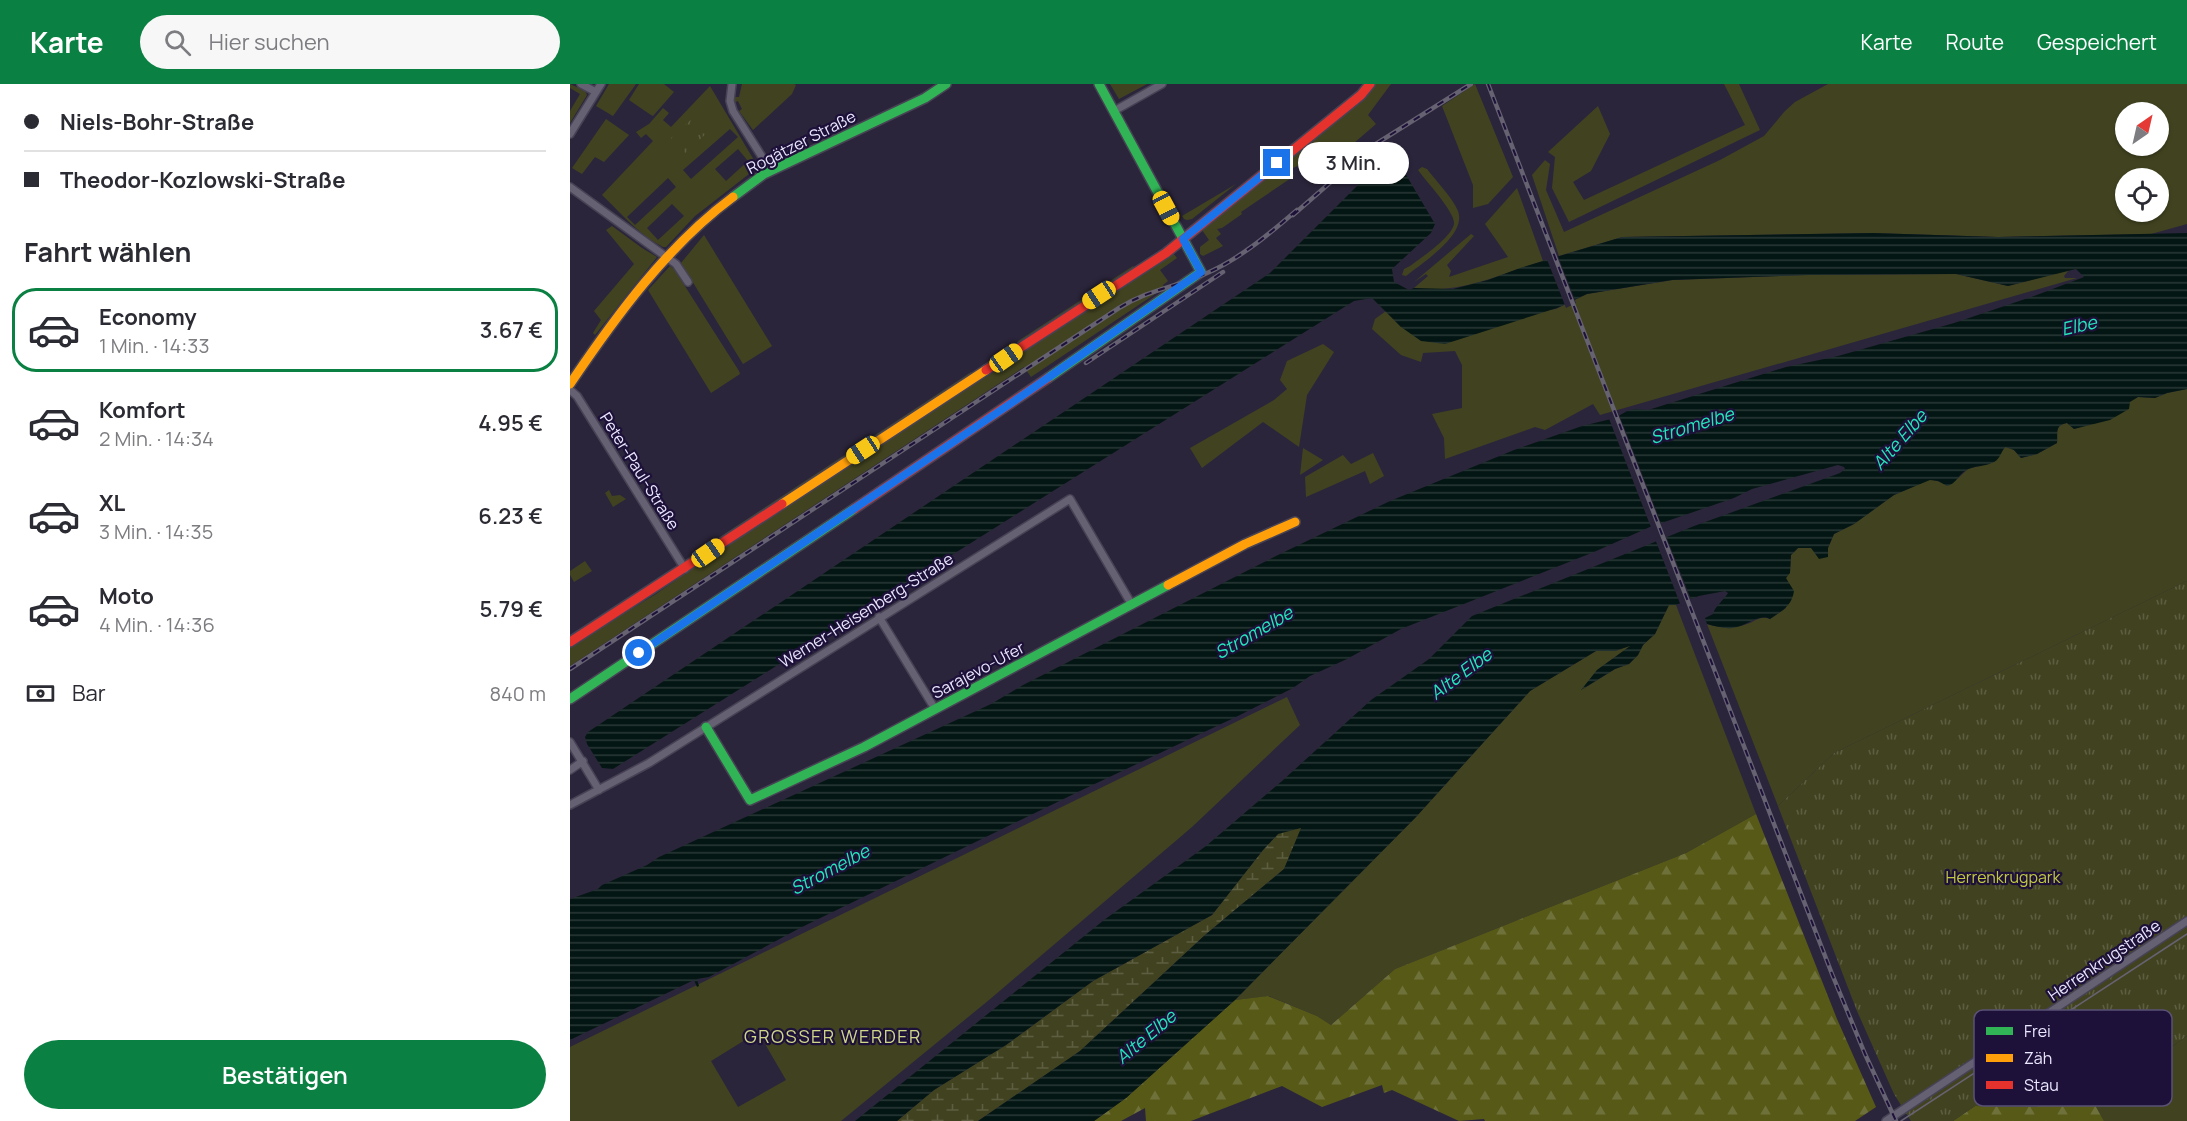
<!DOCTYPE html>
<html lang="de">
<meta charset="utf-8">
<style>
:root{--surface:#fff;--page:#f7f7f7;--text:#2b2b33;--muted:#7c7c81;--line:#e1e1e2;--accent:#0b8043}
body{margin:0;font-family:Manrope,sans-serif;background:var(--page);color:var(--text);height:100vh;display:flex;flex-direction:column;font-size:22px;white-space:nowrap}
*{box-sizing:border-box;margin:0}
p{font-size:20px;color:var(--muted)}
.icon{flex:none;width:33px;height:33px;fill:none;stroke:currentColor;stroke-width:2;stroke-linecap:round;stroke-linejoin:round}
.map{position:relative;flex:1;overflow:hidden}
.drawer{display:flex;flex-direction:column;background:var(--surface);width:570px}
.drawer>*{flex:none}
.hud{display:grid;align-content:center;height:132px;padding:0 24px;background:var(--surface)}
.needle{width:39px;rotate:34deg}
.fabs{position:absolute;left:1545px;top:18px;display:grid;gap:12px}
.fabs a{display:grid;place-items:center;width:54px;height:54px;border-radius:50%;background:var(--surface);box-shadow:0 2px 4px #0004;font-size:30px}
.end{position:absolute;width:27px;height:27px;margin:-14px;border:8px solid #1a73e8;background:#fff;box-shadow:0 0 0 3px #fff}
.from{border-radius:50%}
.bubble{position:absolute;height:42px;border-radius:21px;background:var(--surface);box-shadow:0 2px 4px #0004;font-size:20px;font-weight:600;line-height:42px;text-align:center}
.car{position:absolute;width:18px;height:36px;margin:-18px -9px;border-radius:8px;box-shadow:0 0 4px 2px #0007;background:linear-gradient(#f5c518 24%,#345 0 40%,#f5c518 0 76%,#345 0 86%,#f5c518 0)}
.hud b{display:flex;align-items:center;gap:21px;height:57px;font-size:22px}
.hud b+b{border-top:2px solid var(--line)}
.hud i{width:15px;height:15px;background:var(--text)}
ul{padding:0;list-style:none}
li{display:flex;align-items:center;gap:18px;height:84px;margin:0 12px 9px;padding:0 12px;border:3px solid transparent;border-radius:24px}
li div{flex:1}
li b{display:block;font-size:22px}
li em{font-style:normal;font-weight:600}
li.selected{border-color:var(--accent)}
li>.icon{width:54px;height:54px;stroke-width:1.5}
h2{padding:0 24px;font-size:27px;line-height:72px}
.pay{display:flex;align-items:center;gap:15px;height:66px;padding:0 24px;font-size:22px}
.pay p{margin-inline-start:auto}
.button{display:flex;gap:12px;margin-top:auto;padding:12px 24px}
.button a{flex:1;height:69px;border-radius:36px;background:var(--accent);color:#fff;font-size:24px;font-weight:600;line-height:69px;text-align:center}
header{display:flex;align-items:center;gap:36px;box-sizing:border-box;height:84px;padding:0 30px;background:var(--accent);color:#fff}
header strong{font-size:28px}
nav{display:flex;gap:33px;margin-inline-start:auto;font-size:21px}
.search{width:420px;height:54px;background:var(--page);display:flex;align-items:center;gap:15px;box-sizing:border-box;padding:0 21px;border-radius:33px;color:var(--muted);font-size:22px}
main{display:flex;flex:1;min-height:0}
.map>svg:first-child{display:block}
</style>
<header>
<strong>Karte</strong>
<div class="search"><svg class="icon" aria-label="search" viewBox="0 0 24 24"><circle cx="10" cy="10" r="6"/><path d="M15 15l6 6"/></svg>Hier suchen</div>
<nav><a>Karte</a><a>Route</a><a>Gespeichert</a></nav>
</header>
<main>
<section class="drawer">
<div class="hud">
<b><i class="from"></i>Niels-Bohr-Straße</b>
<b><i></i>Theodor-Kozlowski-Straße</b>
</div>
<h2>Fahrt wählen</h2>
<ul>
<li class="selected"><svg class="icon" aria-label="car" viewBox="0 0 24 24"><path d="M5 17H2v-5l4-1 3-4h7l3 4 3 1v5h-3M9 17h6M6 11h13"/><circle cx="7" cy="17" r="2"/><circle cx="17" cy="17" r="2"/></svg><div><b>Economy</b><p>1 Min. · 14:33</p></div><em>3.67 €</em></li>
<li><svg class="icon" aria-label="car" viewBox="0 0 24 24"><path d="M5 17H2v-5l4-1 3-4h7l3 4 3 1v5h-3M9 17h6M6 11h13"/><circle cx="7" cy="17" r="2"/><circle cx="17" cy="17" r="2"/></svg><div><b>Komfort</b><p>2 Min. · 14:34</p></div><em>4.95 €</em></li>
<li><svg class="icon" aria-label="car" viewBox="0 0 24 24"><path d="M5 17H2v-5l4-1 3-4h7l3 4 3 1v5h-3M9 17h6M6 11h13"/><circle cx="7" cy="17" r="2"/><circle cx="17" cy="17" r="2"/></svg><div><b>XL</b><p>3 Min. · 14:35</p></div><em>6.23 €</em></li>
<li><svg class="icon" aria-label="car" viewBox="0 0 24 24"><path d="M5 17H2v-5l4-1 3-4h7l3 4 3 1v5h-3M9 17h6M6 11h13"/><circle cx="7" cy="17" r="2"/><circle cx="17" cy="17" r="2"/></svg><div><b>Moto</b><p>4 Min. · 14:36</p></div><em>5.79 €</em></li>
</ul>
<div class="pay"><svg class="icon" aria-label="cash" viewBox="0 0 24 24"><path d="M3 7h18v10H3z"/><circle cx="12" cy="12" r="2"/></svg>Bar<p>840 m</p></div>
<div class="button"><a>Bestätigen</a></div>
</section>
<div class="map">
<svg width="1617" height="1037" viewBox="0 0 1617 1037">
<defs>
<pattern id="forest-firs" width="22" height="20" patternUnits="userSpaceOnUse" patternTransform="scale(1.5)"><rect width="22" height="20" fill="#575917"/><path d="M5 1l3.5 6h-7zM16 11l3.5 6h-7z" fill="#6f713a"/></pattern>
<pattern id="wetland-marsh" width="20" height="14" patternUnits="userSpaceOnUse" patternTransform="scale(1.5)"><rect width="20" height="14" fill="#414320"/><path d="M1 5h8M5 5V1M11 12h8M15 12V8" fill="none" stroke="#5d5e41"/></pattern>
<pattern id="park-tufts" width="24" height="20" patternUnits="userSpaceOnUse" patternTransform="scale(1.5)"><rect width="24" height="20" fill="#414320"/><path d="M3 7l-1-3M5 7V3M7 7l1-3M15 17l-1-3M17 17v-4M19 17l1-3" fill="none" stroke="#5d5e41"/></pattern>
<pattern id="water-rules" width="6" height="5" patternUnits="userSpaceOnUse" patternTransform="scale(1.5)"><rect width="6" height="5" fill="#041613"/><path d="M0 2.5h6" fill="none" stroke="#293836"/></pattern>
</defs>
<rect width="100%" height="100%" fill="#2b253b"/>
<path fill="#414320" fill-rule="evenodd" d="M0,0L15,7L17,11L0,39V27L10,10L0,4Z
M39,0H66L43,32L26,22Z
M69,0H94L104,8L83,32L81,31L59,16Z
M172,0H224L226,1L222,10L183,46L169,27L172,25L168,17L163,19L164,13H169Z
M540,0H577L549,15Z
M804,0H821L798,31L806,40L769,72L763,69L720,85L724,92L671,128L672,130L652,144L647,145L651,150L646,154L653,162L633,172L630,170V163L639,156L632,146Z
M905,0L943,93L918,120L903,124V101L872,22Z
M1154,0H1169L1190,46L999,138L982,104L985,73L978,68L1028,22L1040,50L1021,87L1003,98L1014,116L1175,41Z
M1258,0H1617V140L1581,150L1428,153L1303,149L1052,153L989,172L962,91L975,76L980,80L976,106L994,148L1150,76L1194,52L1215,27L1225,18ZM1556,28H1588V62H1556ZM1556,94H1588V128H1556Z
M140,2L188,83L125,132L96,163H93C69,151 52,130 32,111L83,57L76,50L71,54L66,48L79,40L93,24L99,29L93,36L101,43ZM160,45L168,53L121,95L113,86ZM168,65L178,77L156,97L145,85ZM98,94L106,103L65,141L57,133ZM102,120L114,132L88,156L77,144Z
M36,35L59,51L34,78L25,73L12,90L2,84Z
M852,83L857,85C866,97 883,114 888,127C897,151 852,179 836,192L832,191L834,185L840,182C851,174 882,153 884,140C886,129 855,96 848,86Z
M666,100L622,135L617,136L614,135L612,132Z
M947,104L973,177C930,190 889,211 844,204L858,192L856,190L844,198L901,150L904,152L877,181L881,187L879,193L938,173L915,140Z
M42,142L72,164L87,173L25,251L23,249L31,236L24,227L64,180L36,146Z
M134,151L202,262L173,280L111,179Z
M603,169L607,174L590,186L598,197L593,201L594,204L461,293L454,283L0,582V562L86,510L150,465L350,333L383,314L436,280Z
M100,182L104,185L169,287L170,290L141,309L78,206Z
M563,182L564,183L447,260L448,257Z
M1499,186L1494,192L1495,194H1507L1030,331L1023,320L975,346L965,343L875,375L874,354L862,330L892,324V281L885,267L853,269L851,278L831,271L802,245L805,235L816,227L831,243L986,225L1017,210L1103,196L1238,191L1386,190L1438,202Z
M753,260L764,268L737,311L729,363L693,338L632,384L620,364L704,316L717,305L710,296L717,277Z
M401,288L402,289L127,470V468Z
M1617,305V497L1264,669L1208,722L1137,540C1149,544 1165,545 1177,540C1186,537 1190,531 1200,535L1216,524V494L1220,488L1221,471L1228,464H1258L1264,450L1284,440L1324,411L1360,395L1374,399L1385,397L1398,385L1424,378L1435,363L1442,364L1451,374L1467,370L1487,359C1488,350 1484,341 1497,339L1504,345L1519,340L1568,313L1585,314L1597,309Z
M733,364L753,376L730,391Z
M803,369L814,392L800,400L795,387L736,413L735,393L773,371L781,380Z
M39,406L42,412L50,411L56,415L43,423L35,409Z
M15,477L22,487L4,498L0,491V487Z
M1099,521H1106L1186,730L1116,769L825,885L761,941L747,932L699,912L665,916L846,733L960,607L1026,567H1045L1062,561L1027,586L1013,605L1045,585L1059,580L1068,571L1073,561L1085,550Z
M717,613L730,641L622,743L419,916L271,1037H0V963ZM188,948L216,996L168,1023L141,977Z
M1617,952V1037H1534L1525,1021L1540,1006Z"/>
<path fill="url(#forest-firs)" d="M1186,730L1267,935L1306,1023L1285,1037H915L914,1035L889,1037L822,1006L814,1009L812,1001L752,1023L712,1002L621,1037H576L575,1024L551,1037H524L556,1014L665,916L698,912L747,932L761,941L825,885L1116,769Z
M1509,1004L1525,1021L1534,1037H1383L1405,1022L1465,1023L1488,1015Z"/>
<path fill="url(#wetland-marsh)" d="M732,743L714,785L635,851L510,967L408,1037H327L364,1006L436,961L523,897L642,831L693,766L709,749Z"/>
<path fill="url(#park-tufts)" d="M124,33L138,48L115,69L101,54Z
M1617,497V952L1540,1006L1525,1021L1508,1004L1488,1015L1465,1023L1405,1022L1383,1037H1341L1324,1010L1287,927L1208,722L1264,669Z"/>
<path fill="url(#water-rules)" d="M815,77L828,81L835,89L865,140L861,149L822,185L824,198L839,206L844,204L883,205L918,196L950,184L1052,153L1303,149L1428,153L1617,149V305L1597,309L1585,314L1568,313L1560,318L1559,325L1540,336L1504,345L1497,339C1484,341 1488,350 1487,359L1467,370L1451,374L1444,366L1435,363C1431,368 1430,375 1424,378C1415,383 1404,381 1395,387C1388,391 1386,400 1377,402L1368,397L1360,396L1324,411L1284,440L1264,450L1258,464V473L1249,475L1241,464H1228L1221,471L1220,489L1216,494L1224,507C1222,522 1212,527 1200,535C1188,529 1176,543 1162,544C1154,545 1145,542 1137,540L1135,534L1143,530C1145,522 1154,516 1158,509L1155,507L1129,512L1106,521H1099L1085,550L1073,561L1068,571L1059,580L1045,585L1011,606L1027,586L1060,562L1045,567H1026L960,607L846,733L665,916L556,1014L524,1037H408L510,967L635,851L714,785L731,744L708,750L693,766L642,831L523,897L436,961L364,1006L327,1037H285L534,836L636,762L712,697L801,616L859,575L902,532L1124,442L1270,389L1275,385L1274,383L1268,381L1182,405L1164,414L1080,443L1024,468L831,545L777,575L740,592L723,604L668,632L510,707L230,844L139,893L127,895L129,902L127,903L124,896L0,956V815L28,805L32,801L77,781L89,773L421,620L453,601L712,469L820,417L944,366L1012,342L1045,334L1057,327L1065,325L1078,326L1216,283L1268,272L1384,239L1464,212L1514,193L1506,185L1438,202L1386,190L1238,191L1102,196L1017,210L987,224L875,260L851,257L831,243L802,214L784,217L43,685L32,684L17,660L15,653L18,648L700,189L804,85Z"/>
<path fill="#2b253b" d="M987,170L1006,219L996,224L976,173Z
M1048,328L1092,442L1082,446L1038,332Z
M1095,450L1122,518L1111,522L1085,455Z"/>
<g fill="none" stroke-linecap="round" stroke-linejoin="round">
<defs>
<path id="street" d="M11,0L26,8
M162,0L160,17L163,27L201,87
M544,27L592,0
M0,50L31,0
M0,103L106,180L118,198
M0,306L7,312L115,485
M309,533L365,625
M0,658L29,706
M0,686L13,677
M0,721L79,679L500,415L562,521
M1316,1037L1617,837"/>
<path id="fast" d="M163,113L194,90L355,14L376,0
M478,294L631,188L529,0
M0,615L284,425
M136,643L180,716L294,663L598,501"/>
<path id="slow" d="M0,300C46,232 97,162 163,113
M212,420L416,286
M598,501L675,460L725,438"/>
<path id="jam" d="M416,286L596,169L791,11L800,0
M284,425L478,294
M0,558L212,420"/>
</defs>
<use href="#street" stroke="#474254" stroke-width="10"/>
<use href="#fast" stroke="#474254" stroke-width="12"/>
<use href="#slow" stroke="#474254" stroke-width="12"/>
<use href="#jam" stroke="#474254" stroke-width="12"/>
<use href="#street" stroke="#656173" stroke-width="7"/>
<use href="#fast" stroke="#30b455" stroke-width="9"/>
<use href="#slow" stroke="#ff9f0a" stroke-width="9"/>
<use href="#jam" stroke="#e5322d" stroke-width="9"/>
<path stroke="#666272" stroke-width="1.5" d="M1331,1037L1617,850"/>
<defs>
<path id="rail" d="M918,0L1262,890L1295,970L1326,1037
M723,131L801,63L901,0
M516,279L653,188
M0,585L549,224C578,206 605,203 635,190C670,175 699,150 727,126"/>
</defs>
<use href="#rail" stroke="#666272" stroke-width="4.5"/>
<use href="#rail" stroke="#1d113a" stroke-width="2" stroke-dasharray="7" stroke-linecap="butt"/>
</g>
<g fill="none" stroke-linecap="round" stroke-linejoin="round">
<path stroke="#1a73e8" stroke-width="8" d="M69,569L440,320L631,188L613,155L707,79"/>
</g>
<g text-anchor="middle" stroke-width="4.5" stroke-linejoin="round" paint-order="stroke">
<g font-size="16" fill="#eae7fe" stroke="#1d113a">
<text transform="translate(231 58) rotate(-27)" y="6">Rogätzer Straße</text>
<text transform="translate(70 387) rotate(58)" y="6">Peter-Paul-Straße</text>
<text transform="translate(296 526) rotate(-32)" y="6">Werner-Heisenberg-Straße</text>
<text transform="translate(408 586) rotate(-28)" y="6">Sarajevo-Ufer</text>
<text transform="translate(1534 876) rotate(-34)" y="6">Herrenkrugstraße</text>
</g>
<g font-size="16" fill="#c2c941" stroke="#1d113a">
<text x="1433" y="799">Herrenkrugpark</text>
</g>
<g font-size="18" font-style="italic" fill="#24e6bc" stroke="#1d113a">
<text transform="translate(1509 242) rotate(-13)" y="6">Elbe</text>
<text transform="translate(1122 342) rotate(-17)" y="6">Stromelbe</text>
<text transform="translate(1330 356) rotate(-49)" y="6">Alte Elbe</text>
<text transform="translate(684 549) rotate(-30)" y="6">Stromelbe</text>
<text transform="translate(891 590) rotate(-37)" y="6">Alte Elbe</text>
<text transform="translate(260 786) rotate(-28)" y="6">Stromelbe</text>
<text transform="translate(576 953) rotate(-40)" y="6">Alte Elbe</text>
</g>
<g font-size="18" letter-spacing="1.5" fill="#d0d789" stroke="#1d113a">
<text x="263" y="959">GROSSER WERDER</text>
</g>
</g>
<rect x="1404" y="926" width="198" height="96" rx="9" fill="#1d113a" stroke="#5a5175" stroke-width="1.5"/>
<rect x="1416" y="943" width="27" height="8" fill="#30b455"/>
<rect x="1416" y="970" width="27" height="8" fill="#ff9f0a"/>
<rect x="1416" y="997" width="27" height="8" fill="#e5322d"/>
<g font-size="16" fill="#eae7fe">
<text x="1454" y="953">Frei</text>
<text x="1454" y="980">Zäh</text>
<text x="1454" y="1007">Stau</text>
</g>
</svg>
<div class="fabs">
<a><svg class="needle" viewBox="-14 -14 28 28"><path d="M0-13l5 13h-10z" fill="#e53935"/><path d="M0 13l5-13h-10z" fill="#7c7c81"/></svg></a>
<a><svg class="icon" aria-label="locate" viewBox="0 0 24 24"><circle cx="12" cy="12" r="6"/><path d="M12 2v4M12 18v4M2 12h4M18 12h4"/></svg></a>
</div>
<i class="end from" style="left:69px;top:569px"></i>
<i class="end" style="left:707px;top:79px"></i>
<div class="bubble" style="left:728px;top:58px;width:111px">3 Min.</div>
<i class="car" style="left:596px;top:124px;rotate:152deg"></i>
<i class="car" style="left:529px;top:211px;rotate:237deg"></i>
<i class="car" style="left:436px;top:274px;rotate:55deg"></i>
<i class="car" style="left:293px;top:366px;rotate:237deg"></i>
<i class="car" style="left:138px;top:469px;rotate:55deg"></i>
</div>
</main>
